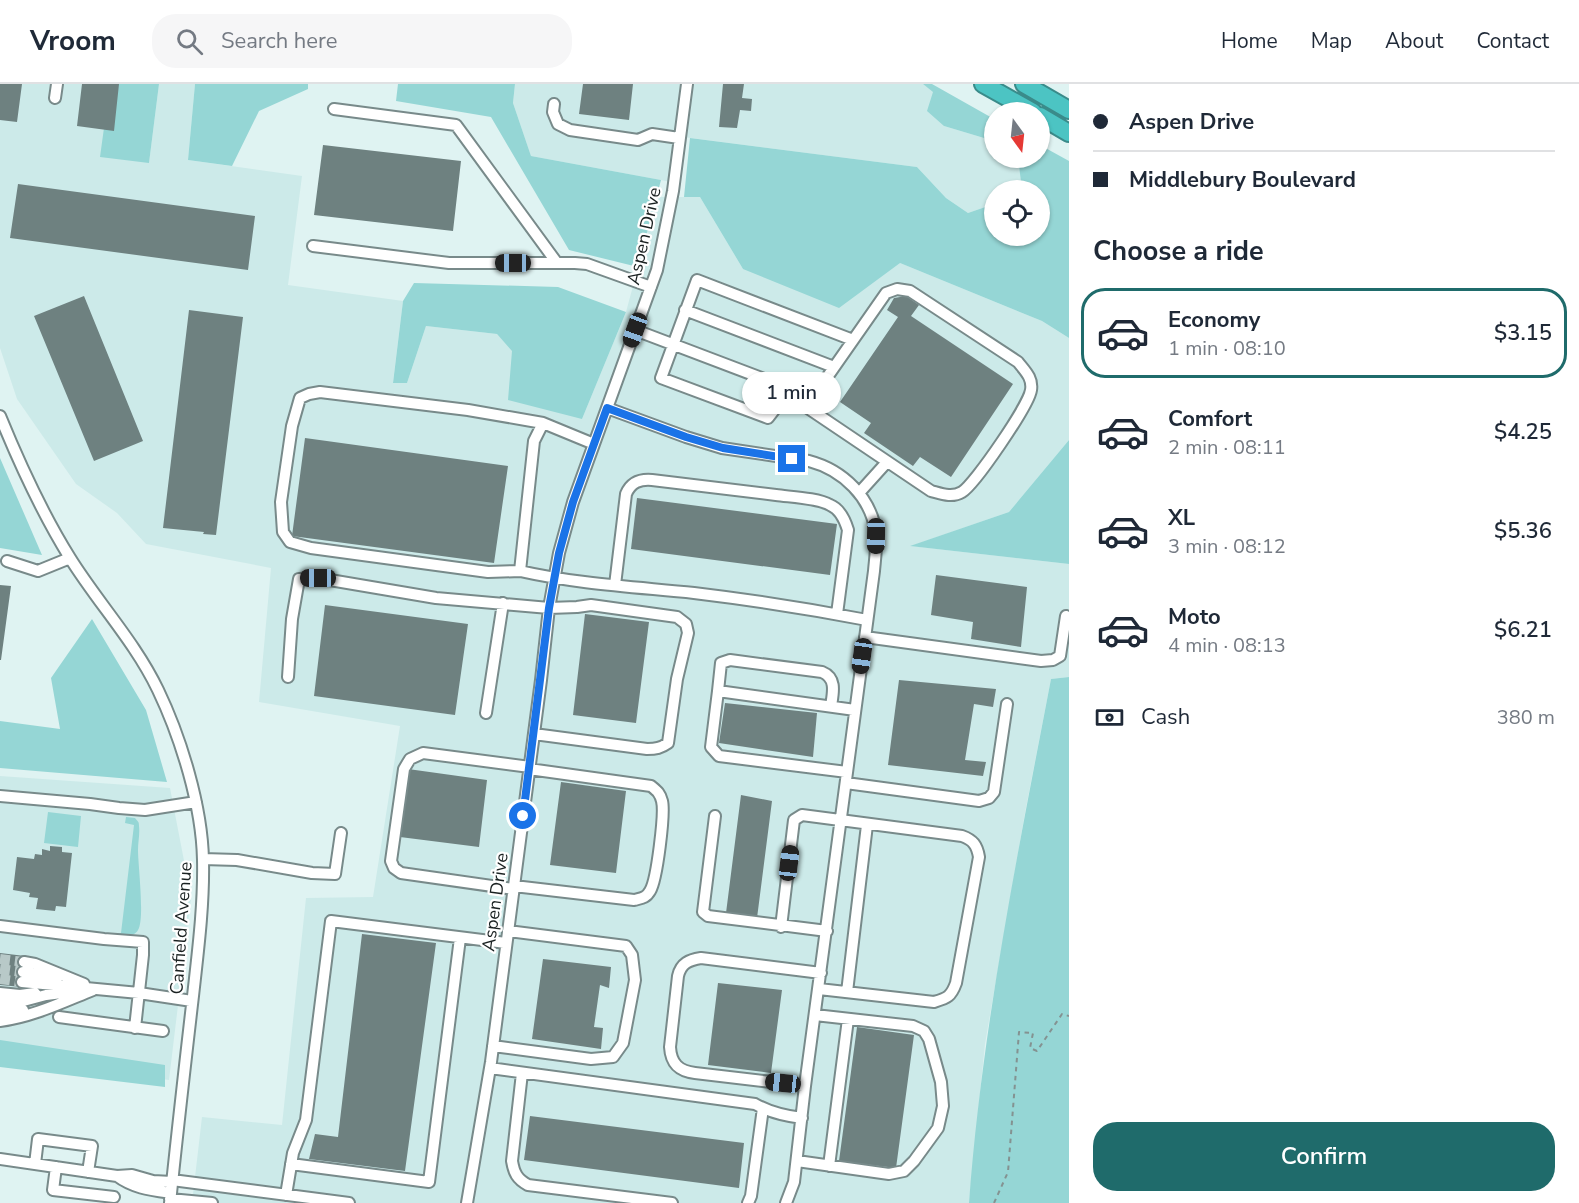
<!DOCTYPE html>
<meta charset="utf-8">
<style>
:root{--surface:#fff;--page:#f6f6f7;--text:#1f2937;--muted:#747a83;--line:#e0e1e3;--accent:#1f6b6b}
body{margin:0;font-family:"Nunito Sans",sans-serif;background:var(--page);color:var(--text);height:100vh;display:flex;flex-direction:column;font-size:22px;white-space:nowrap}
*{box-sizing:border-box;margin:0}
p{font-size:20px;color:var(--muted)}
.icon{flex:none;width:33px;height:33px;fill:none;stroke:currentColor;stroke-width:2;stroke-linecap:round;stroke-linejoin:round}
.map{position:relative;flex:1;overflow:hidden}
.drawer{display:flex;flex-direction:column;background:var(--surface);width:510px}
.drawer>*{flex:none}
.guide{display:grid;align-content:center;height:132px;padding:0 24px;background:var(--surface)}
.needle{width:39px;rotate:165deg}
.buttons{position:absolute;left:984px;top:18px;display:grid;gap:12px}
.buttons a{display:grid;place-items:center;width:66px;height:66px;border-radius:50%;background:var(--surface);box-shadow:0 2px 4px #0004;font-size:30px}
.end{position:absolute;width:27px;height:27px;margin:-14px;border:8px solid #1a73e8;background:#fff;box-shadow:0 0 0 3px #fff}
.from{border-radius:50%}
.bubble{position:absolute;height:42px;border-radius:21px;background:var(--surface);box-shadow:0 2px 4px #0004;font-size:20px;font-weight:600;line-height:42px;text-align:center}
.car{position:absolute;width:18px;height:36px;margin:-18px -9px;border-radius:8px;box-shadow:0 0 4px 2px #0007;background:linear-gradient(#222 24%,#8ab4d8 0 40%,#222 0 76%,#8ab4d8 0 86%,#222 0)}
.guide b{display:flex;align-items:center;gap:21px;height:57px;font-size:22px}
.guide b+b{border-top:2px solid var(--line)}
.guide i{width:15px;height:15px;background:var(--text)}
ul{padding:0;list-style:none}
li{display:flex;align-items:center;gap:18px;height:90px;margin:0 12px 9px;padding:0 12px;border:3px solid transparent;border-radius:24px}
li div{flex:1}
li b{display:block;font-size:22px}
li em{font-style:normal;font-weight:600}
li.selected{border-color:var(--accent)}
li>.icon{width:54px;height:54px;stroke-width:1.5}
h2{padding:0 24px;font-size:27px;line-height:72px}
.pay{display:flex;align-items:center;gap:15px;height:66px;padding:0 24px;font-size:22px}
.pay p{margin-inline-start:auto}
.primary-button{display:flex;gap:12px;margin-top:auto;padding:12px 24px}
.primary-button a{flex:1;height:69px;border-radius:24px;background:var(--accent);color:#fff;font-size:24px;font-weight:600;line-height:69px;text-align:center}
header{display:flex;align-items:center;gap:36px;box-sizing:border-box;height:84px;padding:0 30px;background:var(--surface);border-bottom:2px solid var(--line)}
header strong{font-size:28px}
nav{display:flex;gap:33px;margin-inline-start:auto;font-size:21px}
.search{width:420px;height:54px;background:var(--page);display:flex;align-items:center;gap:15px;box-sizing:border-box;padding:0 21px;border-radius:24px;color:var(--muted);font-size:22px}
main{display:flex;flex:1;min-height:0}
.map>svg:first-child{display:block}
</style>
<header>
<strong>Vroom</strong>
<div class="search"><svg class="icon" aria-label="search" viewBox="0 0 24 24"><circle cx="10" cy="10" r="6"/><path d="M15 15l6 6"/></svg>Search here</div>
<nav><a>Home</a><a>Map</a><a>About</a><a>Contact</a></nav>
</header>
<main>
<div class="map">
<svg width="1069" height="1119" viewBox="0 0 1069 1119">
<rect width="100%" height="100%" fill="#dff3f2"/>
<path fill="#cceae9" d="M0,0H110L149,79L159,0H195L188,76L302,92L288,201L403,217L393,298L407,299L426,242L497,250L582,335L626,228L657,113H700L743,185L900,179L1042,237L1069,254V356L1009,428L911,462L1069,480V593L1051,595L1025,729L985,960L969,1119H192L202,1033L282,1041L306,814L373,813L400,642L259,618L271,484L146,460L117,429L76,400L17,315L0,264Z
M515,0H923L933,7L944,42L994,57V74H1018L1022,106H994V120L968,129L946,114L917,83L683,53L677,99L531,72L513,19Z
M0,692L170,704L191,813L169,996L0,974Z"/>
<path fill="#95d6d5" d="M110,0H159L149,79L100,73Z
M195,0H308V5L259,27L232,82L188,76Z
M398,0H515L513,19L531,72L661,96L638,183L569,166L491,33L396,17Z
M923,0H932L994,35V57L944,42L927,27L933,8Z
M690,54L917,83L946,114L968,129L994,120V152H1040V106H1022L1018,74H1040V61L1069,77V254L1042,237L900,179L839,224L743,185L700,113H684Z
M414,199L558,203L626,228L582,335L508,316L512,267L497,250L426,242L407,299H393L403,217Z
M1069,356V480L910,462L1009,428Z
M0,374L42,471L0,464Z
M92,535L146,626L167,698L0,684V637L60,645L51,594Z
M1069,593V1119H969C982,943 1018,768 1051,595Z
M48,728L81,732L78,763L44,759Z
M126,733L135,734C138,738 139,737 139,742C140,750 138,758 138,766C138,781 145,835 138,846C133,855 120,850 112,849H121L134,741L125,739Z
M0,956L165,981V1003L0,983Z"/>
<path fill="#6e8180" d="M0,0H22L17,38L0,36Z
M82,0H119L114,47L77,42Z
M583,0H633L629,36L579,30Z
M723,0H744L742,14L752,15L751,27L740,26L737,44L719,43Z
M323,61L461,77L453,147L314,131Z
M18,100L255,132L248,186L10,154Z
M84,212L143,357L94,377L34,232Z
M906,212L919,221L911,232L1013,300L951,393L920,373L913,382L864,349L871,339L840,318L898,233L887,226L894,214Z
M189,226L243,233L216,451L203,450L204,448L163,444Z
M305,354L508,382L494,479L292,452Z
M637,414L837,440L830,491L631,465Z
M936,491L1027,503L1021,563L971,555L973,538L931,531Z
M0,501L11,502L1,576H0Z
M325,521L468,540L455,631L314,612Z
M585,530L649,538L636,639L573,631Z
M899,596L996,605L993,623L974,620L965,676L986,678L983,692L888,681Z
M725,619L817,629L813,673L719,659Z
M408,685L487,696L479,763L400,753Z
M561,698L626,707L616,789L550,781Z
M741,711L772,717L757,834L726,829Z
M50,762L62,763V768L72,769L66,823L56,822L55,827L36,825L38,814L29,813L30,809L13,806L17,773L34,775L35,770L42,771V765L50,767Z
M362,850L436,859L405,1087L309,1075L315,1050L338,1053Z
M0,869L25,872L22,903L0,901Z
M543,875L611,883L609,904L600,901L594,943L603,944L601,965L532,955Z
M718,899L782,906L771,989L708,981Z
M857,943L914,951L896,1084L839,1077Z
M530,1032L744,1059L739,1104L524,1076Z"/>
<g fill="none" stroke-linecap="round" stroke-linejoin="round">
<path stroke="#b8c9c8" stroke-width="10" stroke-dasharray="10 5" stroke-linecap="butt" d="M0,875L24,878
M0,885L23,888
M0,895L22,898"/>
<defs>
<path id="minor" d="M55,14L57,0
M554,20L553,28L558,40L570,46L638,56L652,50L679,54
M334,25L456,41L557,179
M313,162L449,179H575L587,180L651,203
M685,226L834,283
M635,246L780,301L790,312
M807,322L886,209L897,205L910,207L1018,278C1025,287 1033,294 1031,306C1029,321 975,400 962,408C952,414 942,410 931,407L790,312L778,321L768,334L661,294L697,196L853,256
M607,324L686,353L722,364L809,377C843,386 871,413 876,449C877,462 875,475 874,487L805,1002L794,1098L786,1119
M0,332C20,381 42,429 70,474C98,519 135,558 158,606C181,654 202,722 203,776C204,821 198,867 193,912C185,981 177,1050 170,1119
M543,339L534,357L520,487C577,500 636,503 694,509C752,516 810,525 867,536
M859,409L887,378
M7,477L38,487L70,474
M520,487L488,488L311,464L290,458L283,448L281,418L292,342L300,314L309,310L320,308L468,326L543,339L594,360
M615,501L626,410C631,398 640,395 652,396C693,401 734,406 776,411C790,413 818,414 830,421C840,425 845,436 848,446L837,530
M865,553L1041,577L1053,576L1060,572L1066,532
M288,593L292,535L299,495L318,494L436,514L549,524L577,523L591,521L677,533L686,540L688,549L677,595L668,659C661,664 656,665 647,665L534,650
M718,607L721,579L730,576L822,588C837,594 833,609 831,622
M486,629L503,519
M847,688L719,672L711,663L718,607L855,626
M846,699L979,717L989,714L994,708L1007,620
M0,712L90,720L119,724L145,726L196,718
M715,732L703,828L708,832L827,847
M203,775L237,776L312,789L335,790L341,749
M514,802L634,816C642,814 646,814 650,807C657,796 665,729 662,717C660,709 657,707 651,702L529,685
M513,805L401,789L394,784L391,777L404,685L410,675L423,669L530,683
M0,842L104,855L143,858V871L135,944
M781,843L794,736L802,731L962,752C973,756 977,761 979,773L956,899C951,913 947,914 934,918L819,905
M24,878L35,880L84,900
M23,888L57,895
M22,898L139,909L192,917
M847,908L867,741
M0,909L20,911L35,909
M0,919H16L46,911L77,907
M0,929L23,926
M59,933L163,947
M0,937C32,933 63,918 93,906
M493,962L591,975L613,973L623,959L635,896L632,871L626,862L508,847
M490,984L755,1020C769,1028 785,1032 802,1034
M522,989L512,1077C514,1089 517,1095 528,1101L672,1119
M805,1002L695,989C679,987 671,980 670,963L678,892C681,879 689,876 701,874L821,889
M0,1075L117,1092L132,1091L153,1097L172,1098
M797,1077L889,1090L904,1087L914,1077L938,1044L943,1022L941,998L929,955L924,947L913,942L815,931
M35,1080L38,1055L92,1062L88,1088
M291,1080L429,1098L460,854
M829,1082L848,935
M56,1083L53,1106L114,1113
M117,1092C133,1104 150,1106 171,1109
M172,1096L349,1119
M286,1111L293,1069L306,1036L331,837L506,859
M170,1115L212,1119
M467,1119L491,978L541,596L549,524L559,469L573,418L657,186L673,107L687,0
M748,1119L751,1112L763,1024"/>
<path id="highway" d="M983,0L1033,28
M1024,0L1069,26
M1040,32L1069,49"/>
</defs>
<use href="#minor" stroke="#788a8a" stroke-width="14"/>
<use href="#highway" stroke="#3a8b8a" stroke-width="20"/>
<path stroke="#849291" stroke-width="2" stroke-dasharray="4.5 4.5" stroke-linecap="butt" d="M994,1119L1008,1088L1019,948L1033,949L1030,964L1037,967L1062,930L1069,932"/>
<use href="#minor" stroke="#fff" stroke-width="10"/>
<use href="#highway" stroke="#4cc4c3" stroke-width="16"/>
</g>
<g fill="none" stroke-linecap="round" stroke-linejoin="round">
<path stroke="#1a73e8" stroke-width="8" d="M523,732L549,524L559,469L573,418L607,324L686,353L723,364L792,375"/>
</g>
<g text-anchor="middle" stroke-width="4.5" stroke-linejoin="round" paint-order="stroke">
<g font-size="18" fill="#1a2121" stroke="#fff">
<text transform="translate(644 152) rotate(-77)" y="6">Aspen Drive</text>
<text transform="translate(495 818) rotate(-82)" y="6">Aspen Drive</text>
<text transform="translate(181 844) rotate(-86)" y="6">Canfield Avenue</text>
</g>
</g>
</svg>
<div class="buttons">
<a><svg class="needle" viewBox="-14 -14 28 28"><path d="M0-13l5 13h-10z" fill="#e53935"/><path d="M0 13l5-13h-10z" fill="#747a83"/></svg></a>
<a><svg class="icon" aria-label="locate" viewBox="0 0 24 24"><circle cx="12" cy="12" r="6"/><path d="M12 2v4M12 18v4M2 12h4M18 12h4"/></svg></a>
</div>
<i class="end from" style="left:523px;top:732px"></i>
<i class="end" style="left:792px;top:375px"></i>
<div class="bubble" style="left:742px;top:288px;width:99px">1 min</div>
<i class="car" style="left:513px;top:179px;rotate:270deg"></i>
<i class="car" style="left:635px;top:246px;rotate:200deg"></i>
<i class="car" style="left:876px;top:452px;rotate:181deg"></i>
<i class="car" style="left:318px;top:494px;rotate:270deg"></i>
<i class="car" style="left:862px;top:572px;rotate:188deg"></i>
<i class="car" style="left:789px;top:779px;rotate:7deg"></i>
<i class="car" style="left:783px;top:999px;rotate:276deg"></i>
</div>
<section class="drawer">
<div class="guide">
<b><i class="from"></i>Aspen Drive</b>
<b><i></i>Middlebury Boulevard</b>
</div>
<h2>Choose a ride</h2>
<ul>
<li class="selected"><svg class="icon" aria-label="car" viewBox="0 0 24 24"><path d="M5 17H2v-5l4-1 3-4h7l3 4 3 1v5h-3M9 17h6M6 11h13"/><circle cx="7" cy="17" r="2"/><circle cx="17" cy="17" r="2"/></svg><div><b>Economy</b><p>1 min · 08:10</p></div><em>$3.15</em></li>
<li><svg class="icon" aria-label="car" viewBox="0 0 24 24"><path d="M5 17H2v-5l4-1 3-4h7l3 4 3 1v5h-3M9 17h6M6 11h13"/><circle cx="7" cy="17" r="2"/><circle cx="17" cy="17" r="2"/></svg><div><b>Comfort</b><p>2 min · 08:11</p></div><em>$4.25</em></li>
<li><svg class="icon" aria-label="car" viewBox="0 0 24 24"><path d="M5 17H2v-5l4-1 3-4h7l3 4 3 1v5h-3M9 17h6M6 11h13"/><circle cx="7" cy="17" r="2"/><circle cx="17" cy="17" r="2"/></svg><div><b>XL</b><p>3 min · 08:12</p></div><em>$5.36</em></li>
<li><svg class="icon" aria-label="car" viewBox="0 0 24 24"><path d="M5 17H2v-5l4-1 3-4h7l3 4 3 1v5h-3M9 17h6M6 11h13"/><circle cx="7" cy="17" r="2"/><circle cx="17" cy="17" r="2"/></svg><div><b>Moto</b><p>4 min · 08:13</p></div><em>$6.21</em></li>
</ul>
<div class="pay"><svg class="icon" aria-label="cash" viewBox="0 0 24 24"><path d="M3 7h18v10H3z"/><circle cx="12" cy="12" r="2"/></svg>Cash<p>380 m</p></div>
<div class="primary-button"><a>Confirm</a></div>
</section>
</main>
